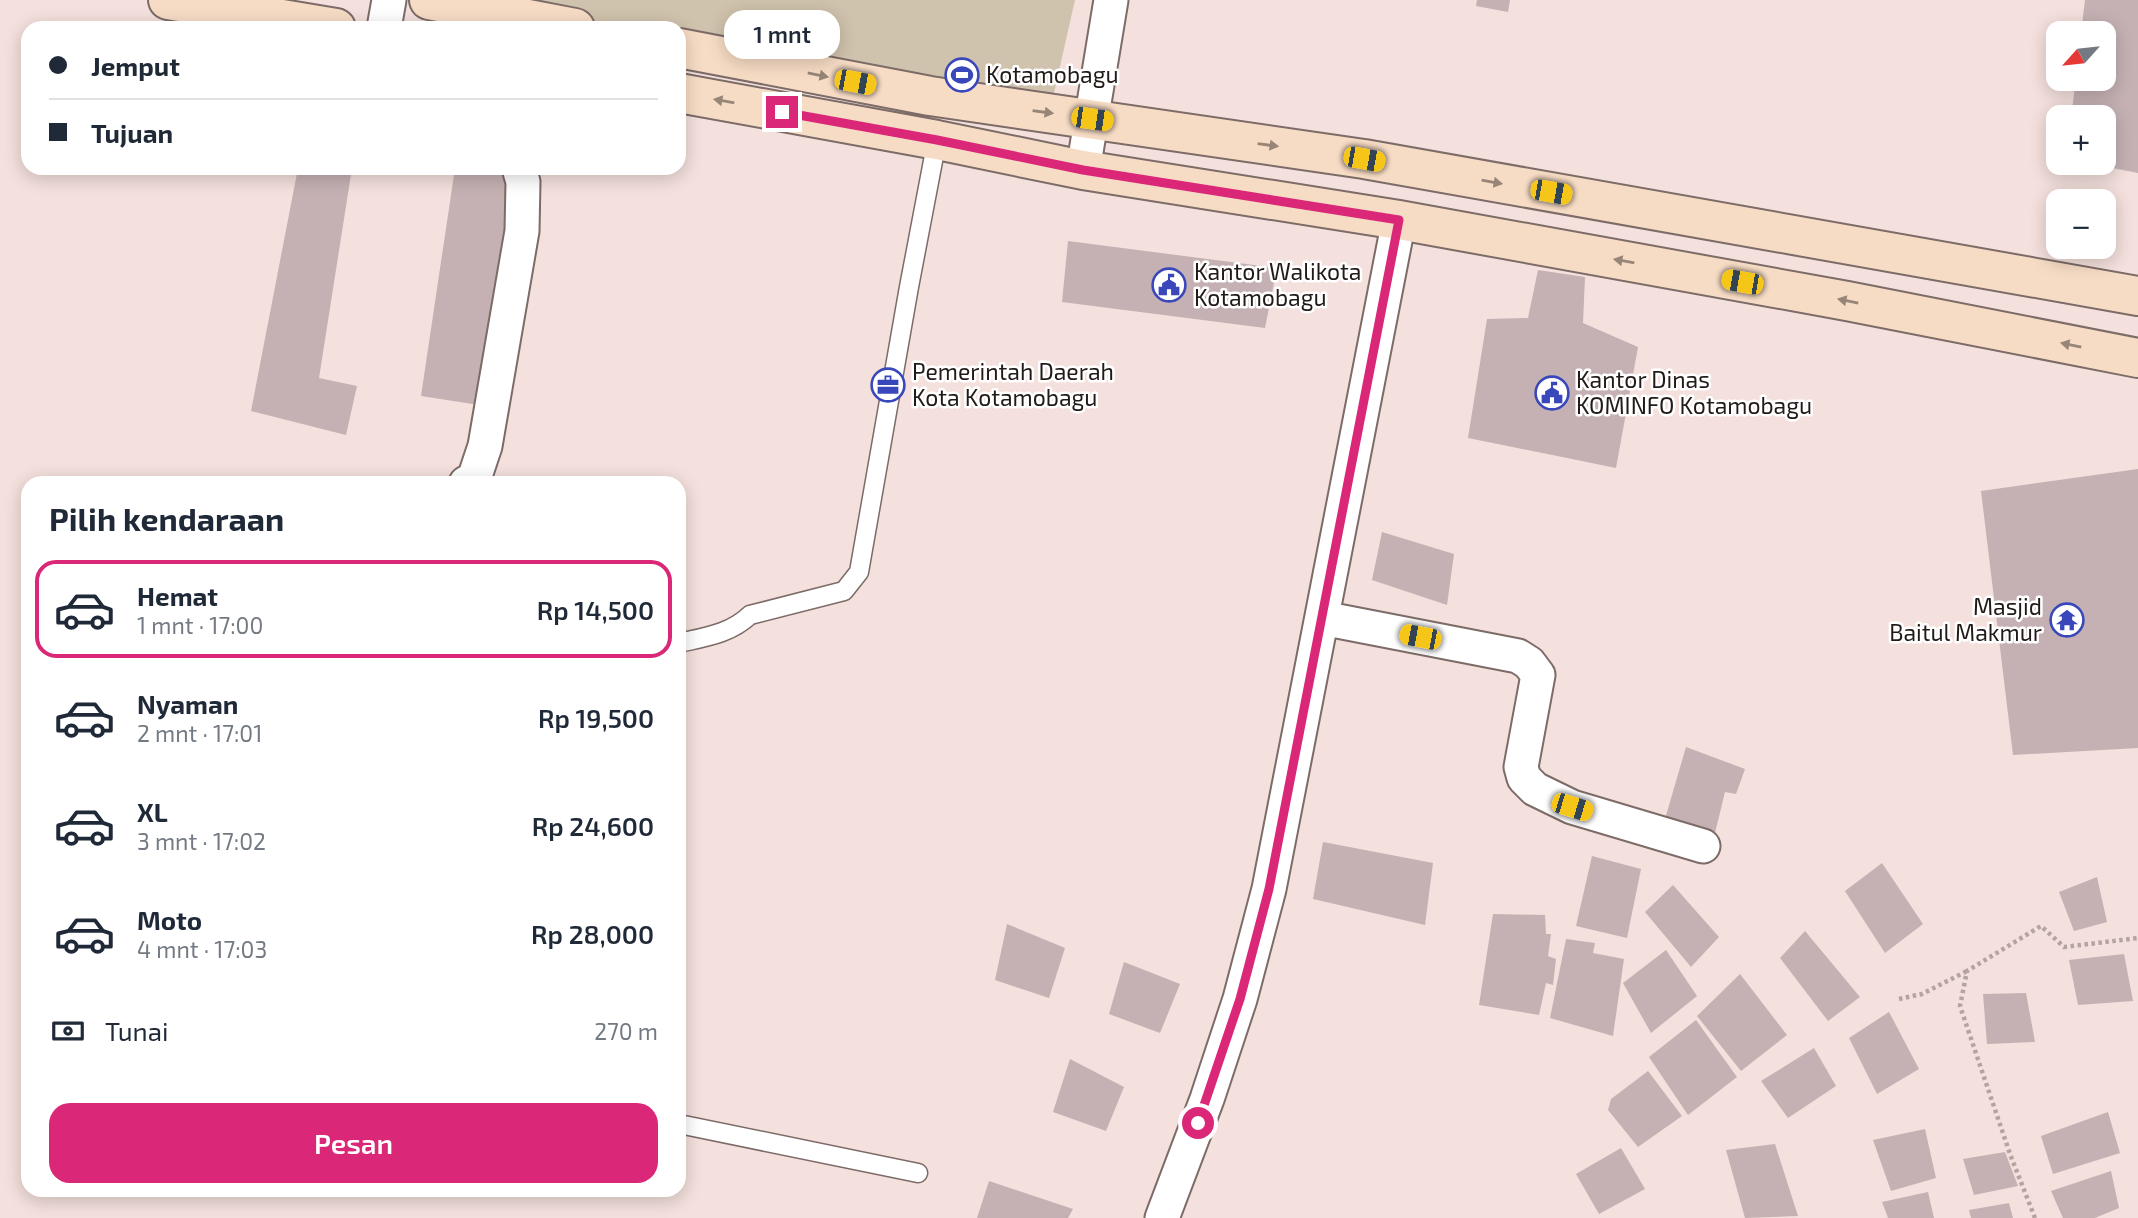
<!DOCTYPE html>
<html lang="id">
<meta charset="utf-8">
<style>
:root{--surface:#fff;--page:#f6f6f7;--text:#1f2937;--muted:#747a83;--line:#e0e1e3;--accent:#db2777}
body{margin:0;font-family:"Exo 2",sans-serif;background:var(--page);color:var(--text);height:100vh;display:flex;flex-direction:column;font-size:26px;white-space:nowrap}
*{box-sizing:border-box;margin:0}
p{font-size:23px;color:var(--muted)}
.icon{flex:none;width:38px;height:38px;fill:none;stroke:currentColor;stroke-width:2;stroke-linecap:round;stroke-linejoin:round}
.map{position:relative;flex:1;overflow:hidden}
.panel{position:absolute;left:21px;top:476px;width:665px;height:721px;display:flex;flex-direction:column;background:var(--surface);border-radius:21px;box-shadow:0 4px 18px #0003}
.panel>*{flex:none}
.guide{position:absolute;left:21px;top:21px;width:665px;height:154px;border-radius:21px;box-shadow:0 4px 18px #0003;display:grid;align-content:center;height:154px;padding:0 28px;background:var(--surface)}
.needle{width:46px;rotate:243deg}
.controls{position:absolute;left:2046px;top:21px;display:grid;gap:14px}
.controls a{display:grid;place-items:center;width:70px;height:70px;border-radius:14px;background:var(--surface);box-shadow:0 4px 18px #0003;font-size:35px}
.end{position:absolute;width:32px;height:32px;margin:-16px;border:9px solid #db2777;background:#fff;box-shadow:0 0 0 4px #fff}
.from{border-radius:50%}
.bubble{position:absolute;height:49px;border-radius:21px;background:var(--surface);box-shadow:0 4px 18px #0003;font-size:23px;font-weight:600;line-height:49px;text-align:center}
.car{position:absolute;width:21px;height:42px;margin:-21px -10px;border-radius:9px;box-shadow:0 0 5px 2px #0007;background:linear-gradient(#f5c518 24%,#345 0 40%,#f5c518 0 76%,#345 0 86%,#f5c518 0)}
.guide b{display:flex;align-items:center;gap:24px;height:66px;font-size:26px}
.guide b+b{border-top:2px solid var(--line)}
.guide i{width:18px;height:18px;background:var(--text)}
ul{padding:0;list-style:none}
li{display:flex;align-items:center;gap:21px;height:98px;margin:0 14px 10px;padding:0 14px;border:4px solid transparent;border-radius:21px}
li div{flex:1}
li b{display:block;font-size:26px}
li em{font-style:normal;font-weight:600}
li.on{border-color:var(--accent)}
li>.icon{width:63px;height:63px;stroke-width:1.5}
h2{padding:0 28px;font-size:32px;line-height:84px}
.pay{display:flex;align-items:center;gap:18px;height:77px;padding:0 28px;font-size:26px}
.pay p{margin-inline-start:auto}
.button{display:flex;gap:14px;margin-top:auto;padding:14px 28px}
.button a{flex:1;height:80px;border-radius:21px;background:var(--accent);color:#fff;font-size:28px;font-weight:600;line-height:80px;text-align:center}
.map>svg:first-child{display:block}
</style>
<div class="map">
<svg width="2138" height="1218" viewBox="0 0 2138 1218">
<rect width="100%" height="100%" fill="#f4e0dc"/>
<path fill="#d0c3ad" d="M439,0H1075L1051,106L679,45V28H574Z"/>
<path fill="#c5b1b3" d="M1477,0H1510L1508,12L1476,6Z
M2085,0H2138V173L2092,164L2104,163V117H2071L2076,79H2104V33H2081Z
M298,168H352L319,378L357,386L346,435L251,411Z
M455,168H513L514,175L479,405L421,396Z
M1068,241L1277,268L1265,328L1062,302Z
M1538,270L1585,277L1583,323L1638,347L1616,468L1468,438L1487,319L1528,318Z
M2138,469V748L2013,755L1981,491Z
M1382,532L1454,554L1447,605L1372,580Z
M1686,747L1745,769L1736,794L1725,792L1715,833L1665,819Z
M1323,842L1433,863L1425,925L1313,899Z
M1592,856L1641,869L1627,938L1576,926Z
M1882,863L1923,924L1885,953L1845,891Z
M2097,877L2107,922L2074,931L2059,892Z
M1673,885L1719,937L1691,967L1645,912Z
M1493,914L1545,915L1546,934H1551L1548,956L1556,959L1553,985L1546,983L1539,1015L1479,1005Z
M1007,924L1065,948L1049,998L995,980Z
M1805,931L1860,997L1828,1021L1780,958Z
M1566,939L1595,943L1593,953L1624,959L1613,1036L1550,1018Z
M1666,950L1697,996L1651,1033L1623,983Z
M2124,954L2133,1001L2078,1005L2069,960Z
M1124,962L1180,984L1160,1033L1109,1014Z
M1740,974L1787,1035L1741,1071L1697,1016Z
M2026,993L2035,1042L1987,1044L1983,994Z
M1889,1012L1919,1069L1877,1094L1849,1038Z
M1696,1020L1737,1077L1688,1115L1649,1057Z
M1814,1048L1836,1086L1788,1118L1761,1081Z
M1070,1059L1124,1087L1106,1131L1053,1112Z
M1648,1071L1682,1116L1638,1147L1608,1110L1611,1099Z
M2108,1112L2120,1153L2053,1174L2041,1136Z
M1925,1129L1936,1178L1891,1191L1873,1140Z
M1775,1144L1798,1216L1745,1218L1726,1150Z
M1621,1148L1645,1189L1599,1214L1576,1174Z
M2005,1152L2018,1186L1974,1195L1963,1159Z
M2111,1171L2119,1208L2095,1218H2063L2051,1191Z
M989,1181L1073,1209L1068,1218H977Z
M1928,1192L1934,1218H1888L1882,1202Z
M2009,1203L2013,1218H1971L1969,1210Z"/>
<g fill="none" stroke-linecap="round" stroke-linejoin="round">
<defs>
<path id="lane" d="M679,643C705,637 730,634 750,615L844,591L859,572L909,287L937,140
M679,1124L918,1173"/>
<path id="street" d="M384,28L389,0
M1083,170L1111,0
M466,483L474,479L485,446L522,231L523,182L519,168
M1322,618L1518,656L1529,663L1538,675L1521,767L1524,778L1535,789L1572,807L1703,846
M1162,1218L1207,1099L1240,999L1269,889L1399,220"/>
<path id="secondary" d="M168,0L336,28
M429,0L575,28
M679,48L930,96L1364,159L2138,296
M679,93L937,140L1083,170L1399,220L1847,301L2138,358"/>
</defs>
<use href="#lane" stroke="#7c6b67" stroke-width="21"/>
<use href="#street" stroke="#7c6b67" stroke-width="37"/>
<use href="#secondary" stroke="#7c6b67" stroke-width="42"/>
<path stroke="#b4a4a1" stroke-width="4.5" stroke-dasharray="3.5 3.5" stroke-linecap="butt" d="M1899,999L1922,994L1967,971
M2035,1218L2010,1154L1960,1006L1967,971L2041,926L2064,947L2138,938"/>
<use href="#lane" stroke="#fff" stroke-width="18"/>
<use href="#street" stroke="#fff" stroke-width="33"/>
<use href="#secondary" stroke="#f7dcc5" stroke-width="38"/>
</g>
<defs><path id="oneway-solid" d="M-6-.8H1V-3.2L6.5 0L1 3.2V.8H-6Z" transform="scale(1.75)"/></defs>
<g fill="#978577">
<use href="#oneway-solid" transform="translate(818 75) rotate(11)"/>
<use href="#oneway-solid" transform="translate(724 101) rotate(-170)"/>
<use href="#oneway-solid" transform="translate(1043 112) rotate(8)"/>
<use href="#oneway-solid" transform="translate(1268 145) rotate(8)"/>
<use href="#oneway-solid" transform="translate(1492 182) rotate(10)"/>
<use href="#oneway-solid" transform="translate(1624 261) rotate(-170)"/>
<use href="#oneway-solid" transform="translate(1848 301) rotate(-169)"/>
<use href="#oneway-solid" transform="translate(2071 345) rotate(-169)"/>
</g>
<g fill="none" stroke-linecap="round" stroke-linejoin="round">
<path stroke="#db2777" stroke-width="9" d="M782,112L937,140L1083,170L1399,220L1269,889L1240,999L1198,1123"/>
</g>
<defs>
<symbol id="stadium-ring" viewBox="-11 -11 22 22"><circle r="9.5" fill="#fff" stroke="#3947ba" stroke-width="1.5"/><path d="M0-5a6.5 5 0 1 0 0 10a6.5 5 0 1 0 0-10ZM-3.5-1.8h7v3.6h-7Z" fill="#3947ba"/></symbol>
<symbol id="civic-ring" viewBox="-11 -11 22 22"><circle r="9.5" fill="#fff" stroke="#3947ba" stroke-width="1.5"/><path d="M-.6-6.5H3V-4.5H.6V-3L4-1V1h2V6H-6V1h2V-1L-.6-3ZM-1.2 2.5V6h2.4V2.5Z" fill="#3947ba"/></symbol>
<symbol id="office-ring" viewBox="-11 -11 22 22"><circle r="9.5" fill="#fff" stroke="#3947ba" stroke-width="1.5"/><path d="M-6-3h4V-5.5h4V-3h4V5H-6ZM-1-4.5V-3h2v-1.5ZM-6 0V1H6V0Z" fill="#3947ba"/></symbol>
<symbol id="temple-ring" viewBox="-11 -11 22 22"><circle r="9.5" fill="#fff" stroke="#3947ba" stroke-width="1.5"/><path d="M0-6L5-2H3V0L6.5 2.5H4V6H1.5V3h-3V6H-4V2.5H-6.5L-3 0V-2H-5Z" fill="#3947ba"/></symbol>
</defs>
<g fill-rule="evenodd">
<use href="#stadium-ring" x="943" y="56" width="38" height="38"/>
<use href="#civic-ring" x="1150" y="266" width="38" height="38"/>
<use href="#office-ring" x="869" y="366" width="38" height="38"/>
<use href="#civic-ring" x="1533" y="374" width="38" height="38"/>
<use href="#temple-ring" x="2048" y="601" width="38" height="38"/>
</g>
<g text-anchor="middle" stroke-width="5" stroke-linejoin="round" paint-order="stroke">
<g font-size="23" fill="#211a18" stroke="#fff" text-anchor="start">
<text x="986" y="83">Kotamobagu</text>
<text x="1194" y="280">Kantor Walikota<tspan x="1194" dy="26">Kotamobagu</tspan></text>
<text x="912" y="380">Pemerintah Daerah<tspan x="912" dy="26">Kota Kotamobagu</tspan></text>
<text x="1576" y="388">Kantor Dinas<tspan x="1576" dy="26">KOMINFO Kotamobagu</tspan></text>
<text x="2042" y="615" text-anchor="end">Masjid<tspan x="2042" dy="26">Baitul Makmur</tspan></text>
</g>
</g>
</svg>
<div class="controls">
<a><svg class="needle" viewBox="-14 -14 28 28"><path d="M0-13l5 13h-10z" fill="#e53935"/><path d="M0 13l5-13h-10z" fill="#747a83"/></svg></a>
<a>+</a>
<a>−</a>
</div>
<i class="end from" style="left:1198px;top:1123px"></i>
<i class="end" style="left:782px;top:112px"></i>
<div class="bubble" style="left:724px;top:10px;width:116px">1 mnt</div>
<i class="car" style="left:855px;top:82px;rotate:101deg"></i>
<i class="car" style="left:1092px;top:119px;rotate:98deg"></i>
<i class="car" style="left:1364px;top:159px;rotate:100deg"></i>
<i class="car" style="left:1551px;top:192px;rotate:100deg"></i>
<i class="car" style="left:1742px;top:282px;rotate:280deg"></i>
<i class="car" style="left:1420px;top:637px;rotate:281deg"></i>
<i class="car" style="left:1572px;top:807px;rotate:107deg"></i>
<div class="guide">
<b><i class="from"></i>Jemput</b>
<b><i></i>Tujuan</b>
</div>
<section class="panel">
<h2>Pilih kendaraan</h2>
<ul>
<li class="on"><svg class="icon" aria-label="car" viewBox="0 0 24 24"><path d="M5 17H2v-5l4-1 3-4h7l3 4 3 1v5h-3M9 17h6M6 11h13"/><circle cx="7" cy="17" r="2"/><circle cx="17" cy="17" r="2"/></svg><div><b>Hemat</b><p>1 mnt · 17:00</p></div><em>Rp 14,500</em></li>
<li><svg class="icon" aria-label="car" viewBox="0 0 24 24"><path d="M5 17H2v-5l4-1 3-4h7l3 4 3 1v5h-3M9 17h6M6 11h13"/><circle cx="7" cy="17" r="2"/><circle cx="17" cy="17" r="2"/></svg><div><b>Nyaman</b><p>2 mnt · 17:01</p></div><em>Rp 19,500</em></li>
<li><svg class="icon" aria-label="car" viewBox="0 0 24 24"><path d="M5 17H2v-5l4-1 3-4h7l3 4 3 1v5h-3M9 17h6M6 11h13"/><circle cx="7" cy="17" r="2"/><circle cx="17" cy="17" r="2"/></svg><div><b>XL</b><p>3 mnt · 17:02</p></div><em>Rp 24,600</em></li>
<li><svg class="icon" aria-label="car" viewBox="0 0 24 24"><path d="M5 17H2v-5l4-1 3-4h7l3 4 3 1v5h-3M9 17h6M6 11h13"/><circle cx="7" cy="17" r="2"/><circle cx="17" cy="17" r="2"/></svg><div><b>Moto</b><p>4 mnt · 17:03</p></div><em>Rp 28,000</em></li>
</ul>
<div class="pay"><svg class="icon" aria-label="cash" viewBox="0 0 24 24"><path d="M3 7h18v10H3z"/><circle cx="12" cy="12" r="2"/></svg>Tunai<p>270 m</p></div>
<div class="button"><a>Pesan</a></div>
</section>
</div>
